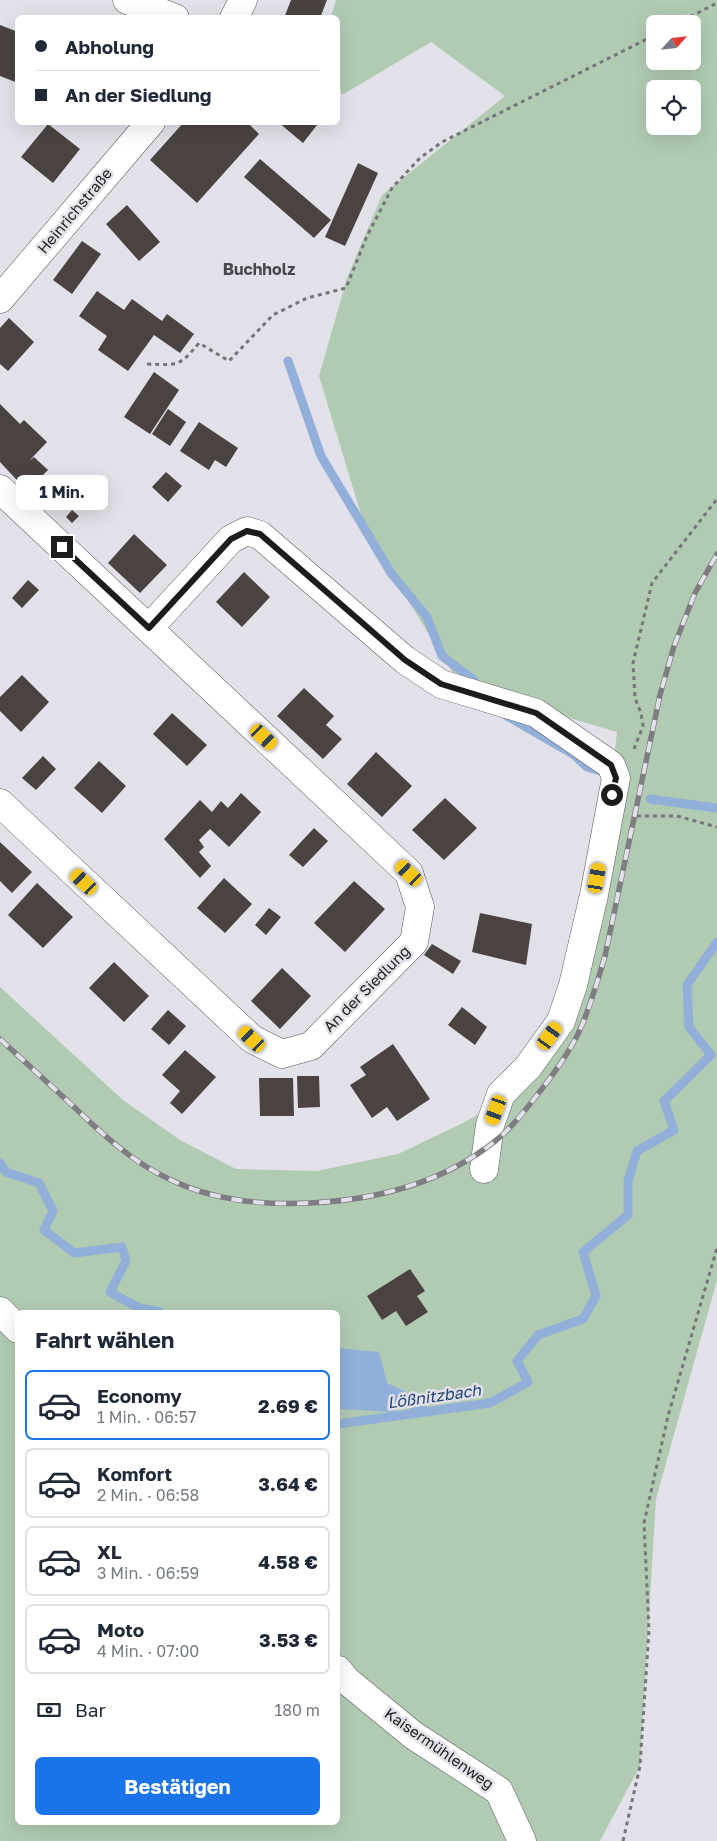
<!DOCTYPE html>
<html lang="de">
<meta charset="utf-8">
<style>
:root{--surface:#fff;--page:#f6f6f7;--text:#1f2937;--muted:#747a83;--line:#e0e1e3;--accent:#1a73e8}
body{margin:0;font-family:"Golos Text",sans-serif;background:var(--page);color:var(--text);height:100vh;display:flex;flex-direction:column;font-size:19px;white-space:nowrap}
*{box-sizing:border-box;margin:0}
p{font-size:16px;color:var(--muted)}
.icon{flex:none;width:28px;height:28px;fill:none;stroke:currentColor;stroke-width:2;stroke-linecap:round;stroke-linejoin:round}
.map{position:relative;flex:1;overflow:hidden}
.panel{position:absolute;left:15px;top:1310px;width:325px;height:515px;display:flex;flex-direction:column;background:var(--surface);border-radius:8px;box-shadow:0 5px 20px #0002}
.panel>*{flex:none}
.banner{position:absolute;left:15px;top:15px;width:325px;height:110px;border-radius:8px;box-shadow:0 5px 20px #0002;display:grid;align-content:center;height:110px;padding:0 20px;background:var(--surface)}
.needle{width:32px;rotate:63deg}
.fabs{position:absolute;left:646px;top:15px;display:grid;gap:10px}
.fabs a{display:grid;place-items:center;width:55px;height:55px;border-radius:8px;background:var(--surface);box-shadow:0 5px 20px #0002;font-size:25px}
.end{position:absolute;width:22px;height:22px;margin:-11px;border:6px solid #1c1c1e;background:#fff;box-shadow:0 0 0 2px #fff}
.from{border-radius:50%}
.bubble{position:absolute;height:35px;border-radius:8px;background:var(--surface);box-shadow:0 5px 20px #0002;font-size:16px;font-weight:700;line-height:35px;text-align:center}
.car{position:absolute;width:15px;height:30px;margin:-15px -8px;border-radius:6px;box-shadow:0 0 4px 1px #0007;background:linear-gradient(#f5c518 24%,#345 0 40%,#f5c518 0 76%,#345 0 86%,#f5c518 0)}
.banner b{display:flex;align-items:center;gap:18px;height:48px;font-size:19px}
.banner b+b{border-top:1px solid var(--line)}
.banner i{width:12px;height:12px;background:var(--text)}
ul{padding:0;list-style:none}
li{display:flex;align-items:center;gap:15px;height:70px;margin:0 10px 8px;padding:0 10px;border:2px solid var(--line);border-radius:8px}
li div{flex:1}
li b{display:block;font-size:19px}
li em{font-style:normal;font-weight:700}
li.on{border-color:var(--accent)}
li>.icon{width:45px;height:45px;stroke-width:1.5}
h2{padding:0 20px;font-size:22px;line-height:60px}
.pay{display:flex;align-items:center;gap:12px;height:55px;padding:0 20px;font-size:19px}
.pay p{margin-inline-start:auto}
.button{display:flex;gap:10px;margin-top:auto;padding:10px 20px}
.button a{flex:1;height:58px;border-radius:8px;background:var(--accent);color:#fff;font-size:20px;font-weight:700;line-height:58px;text-align:center}
.map>svg:first-child{display:block}
</style>
<div class="map">
<svg width="717" height="1841" viewBox="0 0 717 1841">
<rect width="100%" height="100%" fill="#e2e0e8"/>
<path fill="#b1cbb3" fill-rule="evenodd" d="M336,0H717V1280L656,1499L640,1766L600,1841H0V987L123,1100L180,1140L236,1169L317,1171L398,1154L463,1123L525,1087L566,1004L607,820L617,732L461,686L367,534L319,376L347,278L382,195L505,96L431,42L342,95L338,80V18L331,17ZM655,24H692V61H655ZM655,89H692V126H655ZM18,1312H338V1822H18Z"/>
<path fill="#91afd9" d="M338,1348L379,1352L387,1383L413,1395L395,1412L338,1409Z"/>
<g fill="none" stroke-linecap="round" stroke-linejoin="round">
<path stroke="#91afd9" stroke-width="9" d="M288,361L321,456L391,573L427,617L442,656L474,680
M507,716L573,754L587,767L601,771
M650,799L717,808
M0,1163L6,1172L39,1183L53,1211L44,1230L74,1253L122,1247L126,1261L110,1292L139,1308L160,1312
M396,1400L406,1402L428,1412
M338,1424L490,1403L528,1382L517,1361L538,1335L583,1319L596,1296L583,1252L628,1215V1181L637,1151L674,1130L664,1101L711,1055L689,1027L687,985L717,942"/>
</g>
<path fill="#4a4342" d="M291,0H327L320,18H284Z
M0,25L18,32V83L0,76Z
M184,122H247L259,134L197,203L150,160Z
M278,122H314L317,125L303,143Z
M48,124L80,149L53,183L21,157Z
M260,159L331,220L314,238L244,177Z
M358,163L378,173L345,246L325,237Z
M127,205L160,242L139,261L106,224Z
M82,241L101,254L72,294L53,280Z
M97,291L124,310L132,299L162,321L167,314L194,334L180,353L154,335L128,371L98,350L107,336L79,316Z
M9,318L34,342L8,371L0,364V328Z
M154,372L179,390L150,434L124,417Z
M0,404L20,424L24,420L47,442L29,461L34,457L48,470L27,491L0,462Z
M168,409L186,422L170,446L152,434Z
M199,422L238,448L226,467L215,460L209,470L180,451Z
M166,472L182,486L168,502L152,487Z
M72,510L79,516L72,523L66,517Z
M134,534L167,565L140,593L108,563Z
M244,572L270,597L242,627L216,602Z
M28,580L39,590L22,608L12,598Z
M22,675L49,702L21,732L0,711V697Z
M304,688L334,716L326,725L342,739L323,759L277,716Z
M172,713L207,745L187,766L153,734Z
M376,752L412,786L382,817L347,784Z
M43,756L56,769L36,790L22,778Z
M99,761L126,786L102,813L74,788Z
M241,793L261,812L229,847L210,829L199,840L204,847L199,852L211,866L200,878L164,839L200,800L212,812L221,801L228,808Z
M445,798L477,828L444,860L412,830Z
M314,828L328,841L303,867L289,855Z
M0,842L32,872L12,893L0,881Z
M224,878L252,904L225,933L197,908Z
M354,881L385,909L345,952L314,923Z
M37,883L73,917L43,948L8,915Z
M269,908L281,917L266,935L255,925Z
M480,913L532,924L526,965L472,952Z
M432,944L461,961L453,974L424,955Z
M114,962L149,996L124,1022L89,988Z
M282,968L311,996L280,1029L251,1001Z
M462,1007L487,1027L475,1045L448,1025Z
M168,1010L186,1026L169,1045L151,1029Z
M393,1044L430,1099L397,1121L387,1107L372,1118L350,1085L366,1075L360,1067Z
M185,1050L216,1077L182,1114L170,1103L180,1091L162,1075Z
M297,1076H319L320,1107L298,1108Z
M259,1078H293L294,1116H260Z
M410,1269L425,1291L417,1296L428,1312L406,1326L396,1311L382,1320L367,1296Z"/>
<g fill="none" stroke-linecap="round" stroke-linejoin="round">
<defs>
<path id="minor" d="M127,0L175,18
M234,18L243,0
M0,299L151,122
M0,489L409,873L420,907L414,942L311,1046L282,1054L252,1039L0,803
M149,628L231,539L247,531L260,535L405,660L441,684L536,713L611,765L616,778L594,895L573,985L561,1021L528,1067L501,1094L490,1125L484,1169
M0,1311L18,1329
M338,1670L346,1680L413,1735L499,1791L522,1841"/>
</defs>
<use href="#minor" stroke="#5b595f" stroke-width="29"/>
<path stroke="#76757a" stroke-width="3" stroke-dasharray="4 4" stroke-linecap="butt" d="M676,24L717,3
M147,364C178,365 179,367 199,343L229,361L273,315L307,298L346,288L367,236L392,188L420,158L442,142L655,35
M634,749L643,726L641,713L635,698L633,663L652,583L717,499
M637,816H677L717,827
M623,1841L640,1766L649,1630L644,1523L668,1416L717,1248"/>
<use href="#minor" stroke="#fff" stroke-width="28"/>
<defs>
<path id="rail" d="M0,1039C24,1061 48,1083 72,1105C101,1133 132,1162 169,1179C214,1201 261,1205 310,1203C375,1200 442,1183 494,1142C512,1128 527,1108 541,1090C555,1072 568,1054 578,1034C590,1009 597,982 605,956L660,695L674,646L695,593L717,554"/>
</defs>
<use href="#rail" stroke="#7e7d82" stroke-width="5.5"/>
<use href="#rail" stroke="#e2e0e8" stroke-width="4" stroke-dasharray="11" stroke-linecap="butt"/>
</g>
<g fill="none" stroke-linecap="round" stroke-linejoin="round">
<path stroke="#1c1c1e" stroke-width="6" d="M62,547L149,628L231,539L247,531L260,534L405,660L441,684L536,713L611,765L616,778L612,795"/>
</g>
<g text-anchor="middle" stroke-width="5" stroke-linejoin="round" paint-order="stroke">
<g font-size="15" fill="#1c1c1e" stroke="#e2e0e8">
<text transform="translate(75 211) rotate(-50)" y="5">Heinrichstraße</text>
<text transform="translate(367 989) rotate(-45)" y="5">An der Siedlung</text>
<text transform="translate(439 1749) rotate(35)" y="5">Kaisermühlenweg</text>
</g>
<g font-size="16" font-weight="bold" fill="#49474d" stroke="#e2e0e8">
<text x="259" y="275">Buchholz</text>
</g>
<g font-size="16" font-style="italic" fill="#1d4579" stroke="#e2e0e8">
<text transform="translate(434 1396) rotate(-8)" y="6">Lößnitzbach</text>
</g>
</g>
</svg>
<div class="fabs">
<a><svg class="needle" viewBox="-14 -14 28 28"><path d="M0-13l5 13h-10z" fill="#e53935"/><path d="M0 13l5-13h-10z" fill="#747a83"/></svg></a>
<a><svg class="icon" aria-label="locate" viewBox="0 0 24 24"><circle cx="12" cy="12" r="6"/><path d="M12 2v4M12 18v4M2 12h4M18 12h4"/></svg></a>
</div>
<i class="end from" style="left:612px;top:795px"></i>
<i class="end" style="left:62px;top:547px"></i>
<div class="bubble" style="left:16px;top:475px;width:92px">1 Min.</div>
<i class="car" style="left:264px;top:737px;rotate:133deg"></i>
<i class="car" style="left:409px;top:873px;rotate:313deg"></i>
<i class="car" style="left:597px;top:878px;rotate:10deg"></i>
<i class="car" style="left:84px;top:882px;rotate:313deg"></i>
<i class="car" style="left:550px;top:1036px;rotate:36deg"></i>
<i class="car" style="left:252px;top:1039px;rotate:313deg"></i>
<i class="car" style="left:496px;top:1110px;rotate:199deg"></i>
<div class="banner">
<b><i class="from"></i>Abholung</b>
<b><i></i>An der Siedlung</b>
</div>
<section class="panel">
<h2>Fahrt wählen</h2>
<ul>
<li class="on"><svg class="icon" aria-label="car" viewBox="0 0 24 24"><path d="M5 17H2v-5l4-1 3-4h7l3 4 3 1v5h-3M9 17h6M6 11h13"/><circle cx="7" cy="17" r="2"/><circle cx="17" cy="17" r="2"/></svg><div><b>Economy</b><p>1 Min. · 06:57</p></div><em>2.69 €</em></li>
<li><svg class="icon" aria-label="car" viewBox="0 0 24 24"><path d="M5 17H2v-5l4-1 3-4h7l3 4 3 1v5h-3M9 17h6M6 11h13"/><circle cx="7" cy="17" r="2"/><circle cx="17" cy="17" r="2"/></svg><div><b>Komfort</b><p>2 Min. · 06:58</p></div><em>3.64 €</em></li>
<li><svg class="icon" aria-label="car" viewBox="0 0 24 24"><path d="M5 17H2v-5l4-1 3-4h7l3 4 3 1v5h-3M9 17h6M6 11h13"/><circle cx="7" cy="17" r="2"/><circle cx="17" cy="17" r="2"/></svg><div><b>XL</b><p>3 Min. · 06:59</p></div><em>4.58 €</em></li>
<li><svg class="icon" aria-label="car" viewBox="0 0 24 24"><path d="M5 17H2v-5l4-1 3-4h7l3 4 3 1v5h-3M9 17h6M6 11h13"/><circle cx="7" cy="17" r="2"/><circle cx="17" cy="17" r="2"/></svg><div><b>Moto</b><p>4 Min. · 07:00</p></div><em>3.53 €</em></li>
</ul>
<div class="pay"><svg class="icon" aria-label="cash" viewBox="0 0 24 24"><path d="M3 7h18v10H3z"/><circle cx="12" cy="12" r="2"/></svg>Bar<p>180 m</p></div>
<div class="button"><a>Bestätigen</a></div>
</section>
</div>
